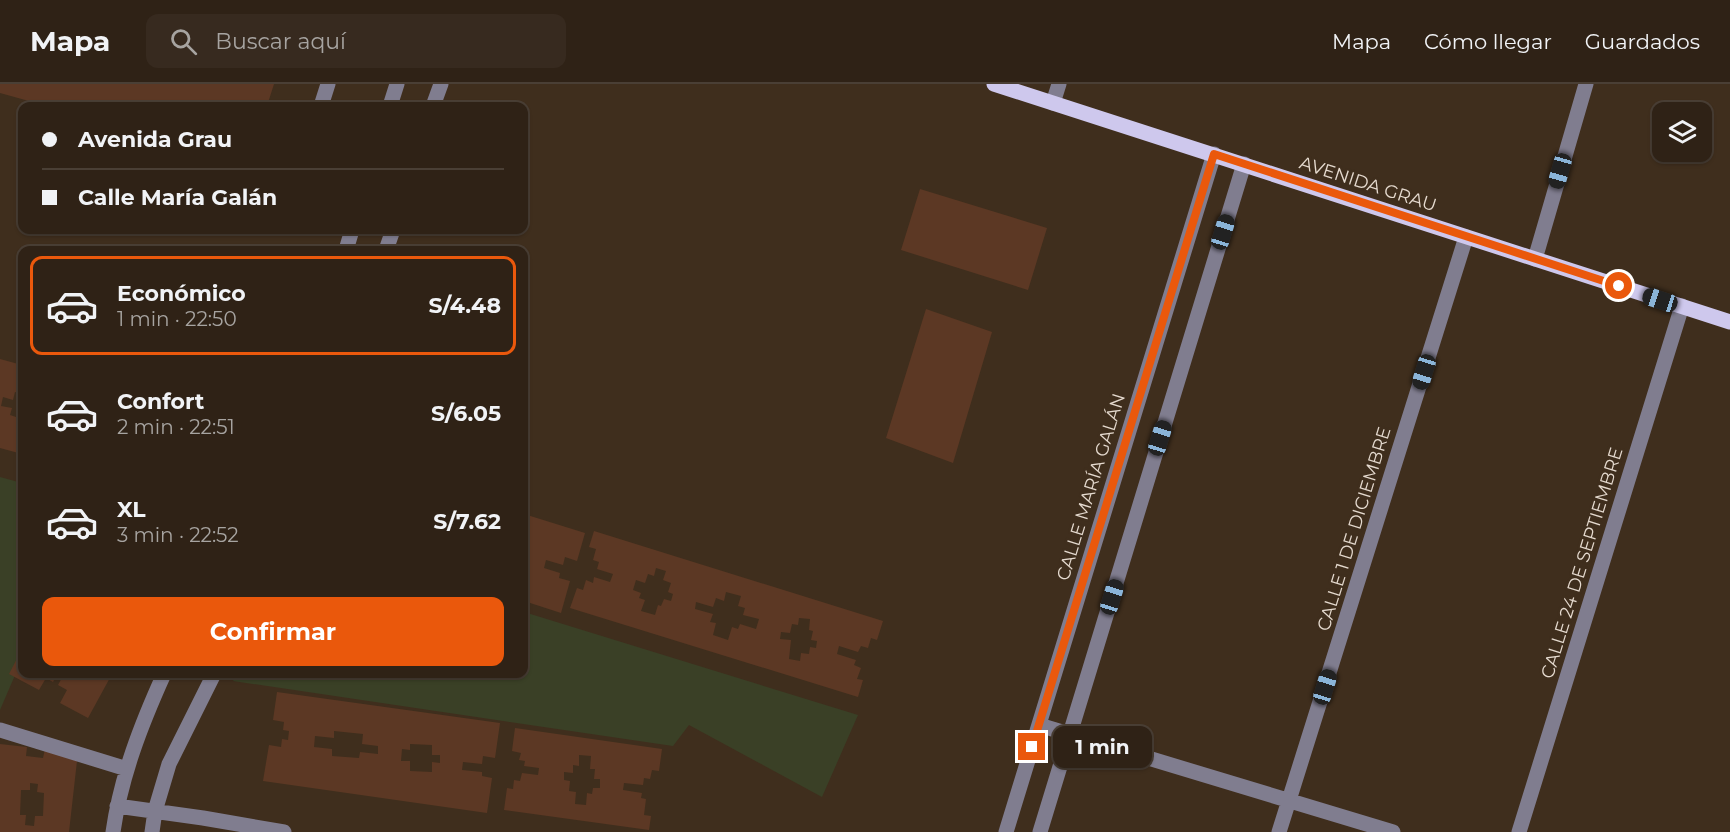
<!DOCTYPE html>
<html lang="es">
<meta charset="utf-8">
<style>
:root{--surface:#2f2216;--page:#372a1f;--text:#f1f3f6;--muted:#a7a4a1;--line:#4a3f35;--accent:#ea580c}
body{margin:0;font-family:Montserrat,sans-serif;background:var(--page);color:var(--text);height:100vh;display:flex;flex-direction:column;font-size:22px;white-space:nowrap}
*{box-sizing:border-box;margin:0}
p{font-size:20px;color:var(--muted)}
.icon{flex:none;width:33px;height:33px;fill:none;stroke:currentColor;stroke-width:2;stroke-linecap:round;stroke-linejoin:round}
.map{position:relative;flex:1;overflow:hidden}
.details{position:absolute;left:18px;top:162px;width:510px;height:432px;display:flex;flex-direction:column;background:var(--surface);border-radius:12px;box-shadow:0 2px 4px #0004,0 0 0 2px var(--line)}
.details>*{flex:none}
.banner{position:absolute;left:18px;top:18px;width:510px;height:132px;border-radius:12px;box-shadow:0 2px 4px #0004,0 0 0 2px var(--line);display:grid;align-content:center;height:132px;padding:0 24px;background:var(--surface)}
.tools{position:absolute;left:1652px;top:18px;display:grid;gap:12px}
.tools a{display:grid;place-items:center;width:60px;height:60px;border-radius:12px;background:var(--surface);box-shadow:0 2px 4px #0004,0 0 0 2px var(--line);font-size:30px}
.end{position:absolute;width:27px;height:27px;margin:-14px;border:8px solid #ea580c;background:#fff;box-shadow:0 0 0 3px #fff}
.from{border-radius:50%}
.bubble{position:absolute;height:42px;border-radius:12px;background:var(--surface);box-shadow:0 2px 4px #0004,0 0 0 2px var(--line);font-size:20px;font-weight:700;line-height:42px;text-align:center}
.car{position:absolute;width:18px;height:36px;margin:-18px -9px;border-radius:8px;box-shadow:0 0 4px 2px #0007;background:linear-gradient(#222 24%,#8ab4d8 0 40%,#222 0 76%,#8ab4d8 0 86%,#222 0)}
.banner b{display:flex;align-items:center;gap:21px;height:57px;font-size:22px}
.banner b+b{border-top:2px solid var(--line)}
.banner i{width:15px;height:15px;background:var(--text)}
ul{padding:10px 0 0;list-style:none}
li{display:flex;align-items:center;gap:18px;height:99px;margin:0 12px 9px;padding:0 12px;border:3px solid transparent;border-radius:12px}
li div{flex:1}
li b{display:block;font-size:22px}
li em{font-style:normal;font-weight:700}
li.current{border-color:var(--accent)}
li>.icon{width:54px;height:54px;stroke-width:1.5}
.primary-button{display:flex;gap:12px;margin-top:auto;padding:12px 24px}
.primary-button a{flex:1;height:69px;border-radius:12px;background:var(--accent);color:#fff;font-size:24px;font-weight:700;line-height:69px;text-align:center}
header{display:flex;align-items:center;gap:36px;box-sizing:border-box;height:84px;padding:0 30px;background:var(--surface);border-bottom:2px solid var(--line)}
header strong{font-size:28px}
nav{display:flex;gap:33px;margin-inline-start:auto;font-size:21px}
.search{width:420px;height:54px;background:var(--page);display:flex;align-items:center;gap:15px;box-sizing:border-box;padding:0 21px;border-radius:12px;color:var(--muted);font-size:22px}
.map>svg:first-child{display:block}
</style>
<header>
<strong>Mapa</strong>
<div class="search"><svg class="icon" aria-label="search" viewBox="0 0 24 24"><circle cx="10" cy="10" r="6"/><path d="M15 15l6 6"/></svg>Buscar aquí</div>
<nav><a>Mapa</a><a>Cómo llegar</a><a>Guardados</a></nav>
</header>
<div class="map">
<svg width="1730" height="748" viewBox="0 0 1730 748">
<rect width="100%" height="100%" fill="#3f2e1d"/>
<path fill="#3a4026" d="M0,393L22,399V575L0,626Z
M524,528L858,631L822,713L689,641L673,662L233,597L238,590H524Z"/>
<path fill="#5c3824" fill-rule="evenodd" d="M0,0H274L267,22H47L0,9Z
M920,105L1047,144L1028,206L901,166Z
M926,225L992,248L953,379L886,354Z
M0,275L22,281V310L15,308L13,316L3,313L1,322L12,324L10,331L22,335V370L0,364Z
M524,430L585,449L577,477L565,473L563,481L546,476L544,484L560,489L559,494L570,497L561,529L524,517Z
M594,447L883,537L877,556L871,554L868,564L861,562L858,568L839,562L837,570L856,576L854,581L861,584L857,595L863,596L858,613L570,524L577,504L583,506L586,496L593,499L594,493L610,498L613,490L597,485L599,478L593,476L596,465L589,463ZM656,484L666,487L663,496L671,499L668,508L673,510L671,517L664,515L661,522L658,521L655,531L641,527L645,516L639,514L641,509L633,506L636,496L645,499L648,490L654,492ZM726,508L741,512L738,522L745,524L743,531L759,535L756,545L740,540L738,545L732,543L728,556L713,551L716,539L710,538L713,530L695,525L696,518L713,523L716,514L724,517ZM799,534L810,535L809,546L813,547L811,556L817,557L816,564L810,563L809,570L801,569L800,577L789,575L791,556L780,555L781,548L790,549L792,540L798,541Z
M22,565V590H57L53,598L46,594L39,606L9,590Z
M64,590H112L88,634L60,619L67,606L58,601Z
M277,608L500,639L495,674L483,672L482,680L463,678L462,686L482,688V692L492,694L487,729L263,697L269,661L281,663L282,655L288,656L289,647L283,646L284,638L273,636ZM334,647L363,650L362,660L378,662V670L360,668L359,674L332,672V665L314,663L315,652L334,654ZM410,660L432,661V671H440V679L432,678V688L410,687V677H401L402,665L410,666Z
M515,644L662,665L659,687L652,686L650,695L644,694L643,701L624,699L623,706L642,709L641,714L646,715L644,731L651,732L649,746L504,726L507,704L513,705L514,696L520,697L522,689L538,691L539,684L524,682L525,677L519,676L521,669L512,667ZM579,671L591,672L590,685H595L594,695H600V704H593L592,710L587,709L586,721L575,720L576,708L569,707L570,697L564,696V688L573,689V681L579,682Z
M0,660L27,663L26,672L43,674L45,665L78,668L69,748H0ZM30,699L38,700L37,708L44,709L43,732H35L34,742L25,741L26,731H20L21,706H30Z"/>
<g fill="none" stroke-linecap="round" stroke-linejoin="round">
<path stroke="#807d8f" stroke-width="15" d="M1053,19L1059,0
M321,22L328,0
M390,22L397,0
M433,22L441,0
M346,166L352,146
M386,166L393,146
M1535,175L1586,0
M1039,641L1393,748
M0,646L127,685
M117,722L203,734L284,748
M113,748C121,692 141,641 164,590
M152,748L155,727L169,680L214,590
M1006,748L1214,70
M1040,748L1244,80
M1279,748L1466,153
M1519,748L1682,222"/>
<path stroke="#cec8ed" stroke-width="15" d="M994,0L1730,238"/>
</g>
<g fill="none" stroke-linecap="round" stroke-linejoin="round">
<path stroke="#ea580c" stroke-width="8" d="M1032,663L1214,70L1619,202"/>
</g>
<g text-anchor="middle" stroke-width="5" stroke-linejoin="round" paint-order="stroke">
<g font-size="18" fill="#e6dbd0" stroke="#3f2e1d">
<text transform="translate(1368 100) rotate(18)" y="6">AVENIDA GRAU</text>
<text transform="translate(1091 403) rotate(-73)" y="6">CALLE MARÍA GALÁN</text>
<text transform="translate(1354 445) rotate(-73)" y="6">CALLE 1 DE DICIEMBRE</text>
<text transform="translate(1582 479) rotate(-73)" y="6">CALLE 24 DE SEPTIEMBRE</text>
</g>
</g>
</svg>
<div class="tools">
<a><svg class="icon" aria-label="layers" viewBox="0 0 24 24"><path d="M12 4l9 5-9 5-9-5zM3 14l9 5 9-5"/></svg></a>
</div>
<i class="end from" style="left:1619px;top:202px"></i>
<i class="end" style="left:1032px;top:663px"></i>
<div class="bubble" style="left:1053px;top:642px;width:99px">1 min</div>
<i class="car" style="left:1560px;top:87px;rotate:196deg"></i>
<i class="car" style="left:1223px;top:148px;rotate:17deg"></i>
<i class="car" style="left:1660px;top:216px;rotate:288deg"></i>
<i class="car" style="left:1424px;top:288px;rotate:197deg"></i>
<i class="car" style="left:1160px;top:354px;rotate:17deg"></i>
<i class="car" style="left:1112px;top:513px;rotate:17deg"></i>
<i class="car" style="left:1325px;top:603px;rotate:17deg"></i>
<div class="banner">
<b><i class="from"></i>Avenida Grau</b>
<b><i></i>Calle María Galán</b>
</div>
<section class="details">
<ul>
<li class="current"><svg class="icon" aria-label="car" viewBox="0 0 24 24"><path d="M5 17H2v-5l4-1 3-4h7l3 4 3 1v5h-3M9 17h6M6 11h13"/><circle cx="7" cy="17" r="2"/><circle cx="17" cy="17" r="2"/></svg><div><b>Económico</b><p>1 min · 22:50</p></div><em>S/4.48</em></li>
<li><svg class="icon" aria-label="car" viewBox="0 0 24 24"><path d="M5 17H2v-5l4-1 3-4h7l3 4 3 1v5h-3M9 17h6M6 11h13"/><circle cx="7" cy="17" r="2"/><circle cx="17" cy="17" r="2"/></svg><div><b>Confort</b><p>2 min · 22:51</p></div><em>S/6.05</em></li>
<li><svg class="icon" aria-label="car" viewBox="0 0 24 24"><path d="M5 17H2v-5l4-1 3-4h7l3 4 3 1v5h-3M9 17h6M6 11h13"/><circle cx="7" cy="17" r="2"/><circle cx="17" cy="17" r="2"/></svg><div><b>XL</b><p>3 min · 22:52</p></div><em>S/7.62</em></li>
</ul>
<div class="primary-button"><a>Confirmar</a></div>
</section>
</div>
